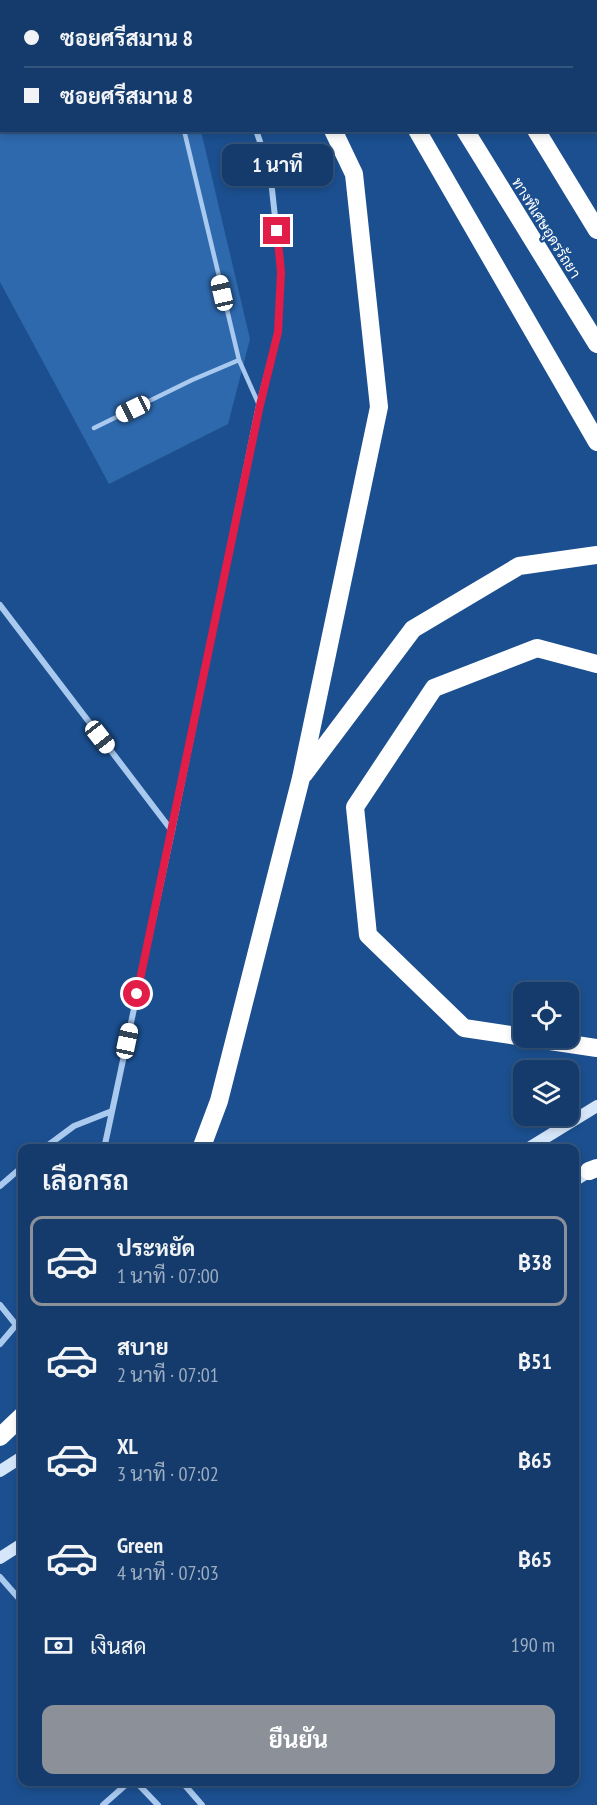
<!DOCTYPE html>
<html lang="th">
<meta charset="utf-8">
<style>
:root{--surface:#143b6b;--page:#1d4271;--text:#f1f3f6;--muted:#9dadc1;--line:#33557e;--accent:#8c9099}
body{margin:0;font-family:"PT Sans Narrow",Sarabun,sans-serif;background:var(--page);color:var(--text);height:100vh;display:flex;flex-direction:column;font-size:22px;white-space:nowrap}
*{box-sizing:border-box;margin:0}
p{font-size:20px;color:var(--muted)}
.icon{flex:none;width:33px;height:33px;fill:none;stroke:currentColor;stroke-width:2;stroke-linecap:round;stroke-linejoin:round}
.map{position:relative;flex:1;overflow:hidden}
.side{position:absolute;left:18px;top:1144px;width:561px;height:642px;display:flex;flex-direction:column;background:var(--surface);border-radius:12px;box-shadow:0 3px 9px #0003,0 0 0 2px var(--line)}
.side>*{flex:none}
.hud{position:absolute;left:0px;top:0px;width:597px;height:132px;box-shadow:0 3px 9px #0003,0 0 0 2px var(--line);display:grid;align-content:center;height:132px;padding:0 24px;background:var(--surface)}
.controls{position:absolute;left:513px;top:982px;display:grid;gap:12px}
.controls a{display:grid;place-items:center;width:66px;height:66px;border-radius:12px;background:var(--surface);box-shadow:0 3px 9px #0003,0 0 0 2px var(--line);font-size:30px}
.end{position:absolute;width:27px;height:27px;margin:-14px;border:8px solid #e11d48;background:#fff;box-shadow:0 0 0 3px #fff}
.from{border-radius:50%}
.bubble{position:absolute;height:42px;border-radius:12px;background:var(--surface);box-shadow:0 3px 9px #0003,0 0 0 2px var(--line);font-size:20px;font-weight:700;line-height:42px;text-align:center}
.car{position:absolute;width:18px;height:36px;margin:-18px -9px;border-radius:8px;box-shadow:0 0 4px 2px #0007;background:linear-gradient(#fff 24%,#345 0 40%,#fff 0 76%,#345 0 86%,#fff 0)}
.hud b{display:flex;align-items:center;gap:21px;height:57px;font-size:22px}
.hud b+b{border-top:2px solid var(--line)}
.hud i{width:15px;height:15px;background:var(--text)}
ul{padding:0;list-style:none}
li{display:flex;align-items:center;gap:18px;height:90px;margin:0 12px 9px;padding:0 12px;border:3px solid transparent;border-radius:12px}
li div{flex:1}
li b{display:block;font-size:22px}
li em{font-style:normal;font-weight:700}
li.on{border-color:var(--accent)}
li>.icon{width:54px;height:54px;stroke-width:1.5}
h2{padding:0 24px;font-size:27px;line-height:72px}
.pay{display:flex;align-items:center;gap:15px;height:66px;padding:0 24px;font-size:22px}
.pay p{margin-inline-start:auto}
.button{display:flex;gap:12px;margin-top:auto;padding:12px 24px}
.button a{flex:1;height:69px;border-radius:12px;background:var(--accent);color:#fff;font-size:24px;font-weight:700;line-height:69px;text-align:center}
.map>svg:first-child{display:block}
</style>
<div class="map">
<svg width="597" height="1805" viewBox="0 0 597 1805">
<rect width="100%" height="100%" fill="#1b4f8f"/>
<path fill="#2e69ad" d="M0,0H159L160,1L2,2V130L201,131L250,339L228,424L109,484L0,282Z"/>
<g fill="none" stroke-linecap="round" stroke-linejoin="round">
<path stroke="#a9c9ee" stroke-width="4.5" d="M147,0L148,2
M184,130L239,360L259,405
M94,428L192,380L239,360"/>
<path stroke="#a9c9ee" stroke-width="6" d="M201,0L202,2
M0,605L172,831
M43,1149L74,1126L112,1111
M104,1149L172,831L259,405L278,332L281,272L270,171L256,130
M0,1186L22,1167
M0,1305L17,1326
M0,1344L22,1318
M0,1577L22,1602
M136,1782L158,1805
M182,1782L202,1805
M103,1805L129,1782"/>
<path stroke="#d6e6fa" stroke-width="12" d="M527,1149L597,1106
M574,1181L596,1167
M0,1471L22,1457
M0,1558L22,1544"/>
<path stroke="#fff" stroke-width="18" d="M269,0L270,2
M342,0L343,2
M384,0L385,2
M456,0L457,2
M555,0L556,2
M596,77L597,80
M417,130L597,442
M465,130L597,344
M536,130L597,230
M304,774L413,629L519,566L597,555
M524,1037L464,1028L368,935L355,807L434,688L537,648L597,664
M530,1038L597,1048
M201,1149L219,1101L301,778L379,407L354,174L333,130
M589,1171L597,1168
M0,1437L22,1416"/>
</g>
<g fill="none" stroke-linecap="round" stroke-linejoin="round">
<path stroke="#e11d48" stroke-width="8" d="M137,994L260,405L278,332L281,272L277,231"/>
</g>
<g text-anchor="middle" stroke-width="4.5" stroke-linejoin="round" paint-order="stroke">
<g font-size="15" fill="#fff" stroke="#1b4f8f">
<text transform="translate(546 228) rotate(58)" y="5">ทางพิเศษอุดรรัถยา</text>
</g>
</g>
</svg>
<div class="controls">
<a><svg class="icon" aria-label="locate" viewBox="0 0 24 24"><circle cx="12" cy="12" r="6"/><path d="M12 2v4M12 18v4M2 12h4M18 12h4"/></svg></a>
<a><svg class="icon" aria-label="layers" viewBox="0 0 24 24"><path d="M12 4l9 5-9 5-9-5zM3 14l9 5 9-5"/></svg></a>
</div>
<i class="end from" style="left:137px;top:994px"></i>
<i class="end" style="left:277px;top:231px"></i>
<div class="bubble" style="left:222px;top:144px;width:111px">1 นาที</div>
<i class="car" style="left:222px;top:293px;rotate:347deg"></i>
<i class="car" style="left:133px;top:409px;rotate:244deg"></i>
<i class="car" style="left:100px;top:737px;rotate:142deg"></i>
<i class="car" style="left:127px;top:1041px;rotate:12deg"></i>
<div class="hud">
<b><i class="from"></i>ซอยศรีสมาน 8</b>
<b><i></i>ซอยศรีสมาน 8</b>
</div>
<section class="side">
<h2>เลือกรถ</h2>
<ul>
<li class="on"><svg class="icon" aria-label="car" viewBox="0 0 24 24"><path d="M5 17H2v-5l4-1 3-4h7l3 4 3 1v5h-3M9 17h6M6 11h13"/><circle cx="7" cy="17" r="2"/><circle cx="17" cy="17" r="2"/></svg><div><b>ประหยัด</b><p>1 นาที · 07:00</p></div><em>฿38</em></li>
<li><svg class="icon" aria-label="car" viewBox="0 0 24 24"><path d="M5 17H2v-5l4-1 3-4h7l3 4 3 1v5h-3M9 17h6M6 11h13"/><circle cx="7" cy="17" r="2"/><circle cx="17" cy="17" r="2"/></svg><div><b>สบาย</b><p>2 นาที · 07:01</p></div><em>฿51</em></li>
<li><svg class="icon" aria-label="car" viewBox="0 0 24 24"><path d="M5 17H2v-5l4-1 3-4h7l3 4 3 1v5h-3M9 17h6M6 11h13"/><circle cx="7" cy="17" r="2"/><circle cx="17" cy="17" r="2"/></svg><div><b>XL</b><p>3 นาที · 07:02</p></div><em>฿65</em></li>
<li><svg class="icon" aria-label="car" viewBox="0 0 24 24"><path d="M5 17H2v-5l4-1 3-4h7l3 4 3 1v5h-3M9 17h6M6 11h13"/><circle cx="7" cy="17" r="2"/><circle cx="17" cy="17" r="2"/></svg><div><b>Green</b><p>4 นาที · 07:03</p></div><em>฿65</em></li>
</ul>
<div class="pay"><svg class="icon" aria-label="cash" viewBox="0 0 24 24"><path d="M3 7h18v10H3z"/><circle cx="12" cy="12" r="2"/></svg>เงินสด<p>190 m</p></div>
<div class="button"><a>ยืนยัน</a></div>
</section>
</div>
